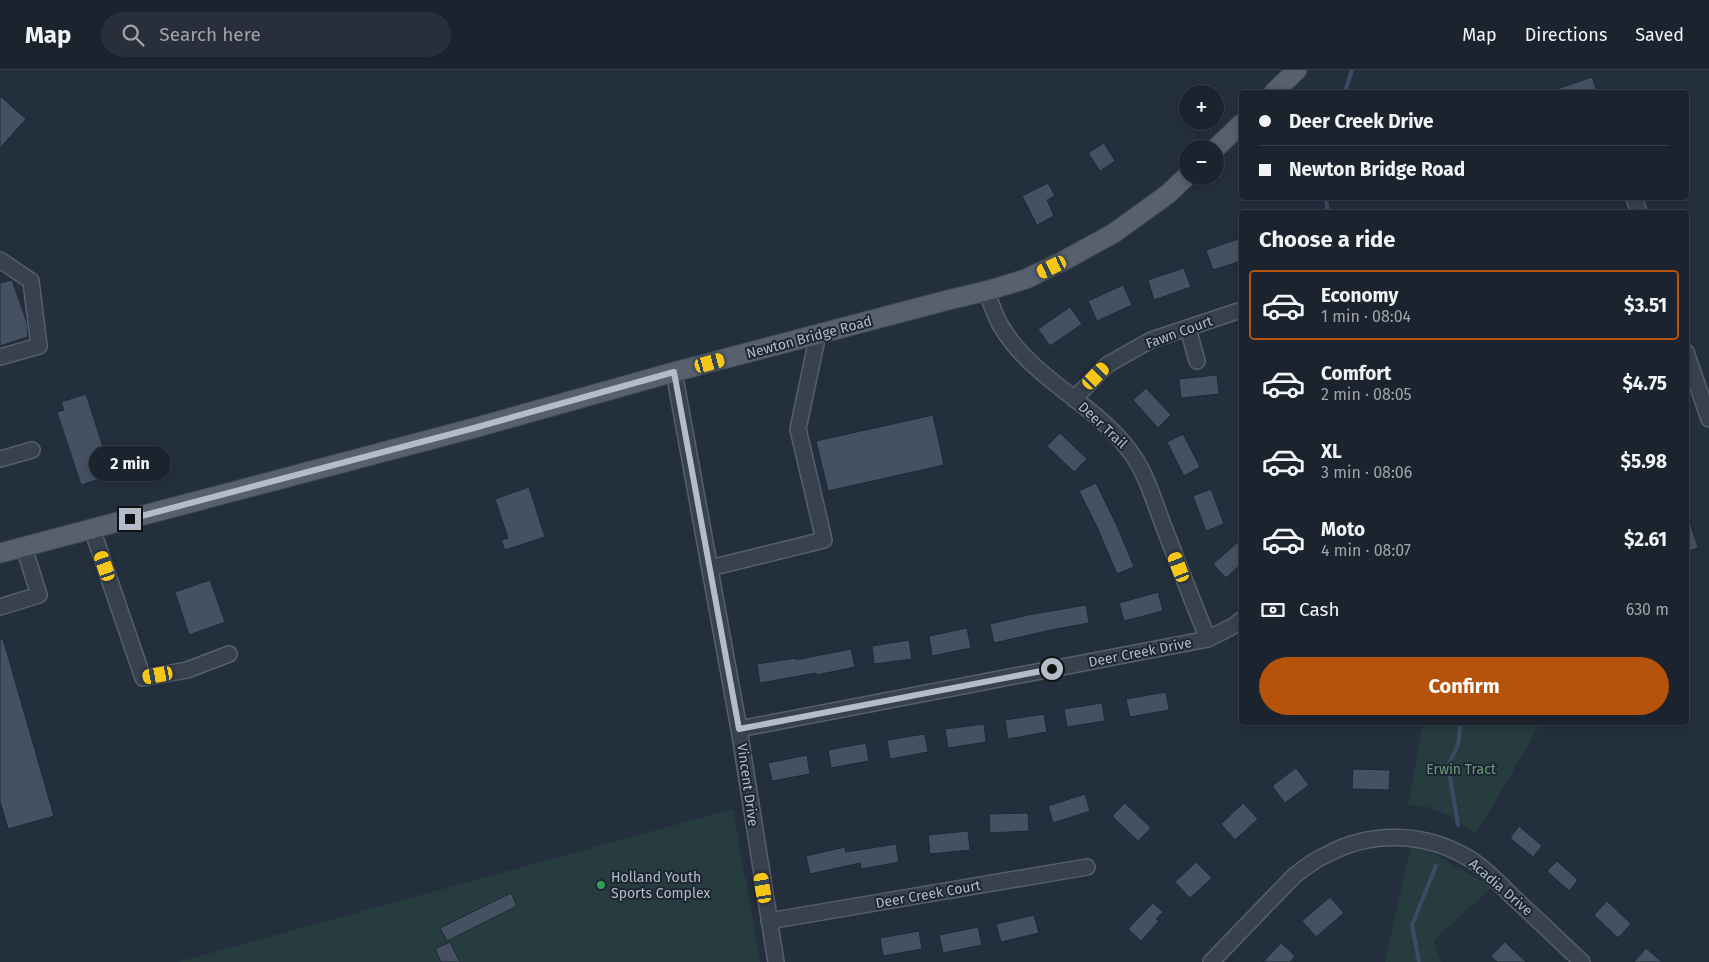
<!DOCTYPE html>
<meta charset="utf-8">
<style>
:root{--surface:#1b232e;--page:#282f3a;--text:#f1f3f6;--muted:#a0a4aa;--line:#39404a;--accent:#b45309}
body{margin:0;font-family:"Fira Sans",sans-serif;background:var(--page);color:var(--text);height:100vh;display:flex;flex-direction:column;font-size:19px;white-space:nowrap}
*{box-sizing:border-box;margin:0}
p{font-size:16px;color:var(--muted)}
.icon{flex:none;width:28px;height:28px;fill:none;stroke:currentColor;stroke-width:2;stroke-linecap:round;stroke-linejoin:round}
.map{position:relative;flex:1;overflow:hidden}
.drawer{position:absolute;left:1239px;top:140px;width:450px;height:515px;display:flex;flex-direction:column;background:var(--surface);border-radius:5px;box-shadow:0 2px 8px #0003,0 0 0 1px var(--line)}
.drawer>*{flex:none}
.banner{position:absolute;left:1239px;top:20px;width:450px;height:110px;border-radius:5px;box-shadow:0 2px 8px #0003,0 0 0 1px var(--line);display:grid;align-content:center;height:110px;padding:0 20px;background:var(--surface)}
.fabs{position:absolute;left:1179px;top:15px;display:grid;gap:10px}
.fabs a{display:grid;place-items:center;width:45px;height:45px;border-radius:50%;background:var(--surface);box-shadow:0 2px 8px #0003,0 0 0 1px var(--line);font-size:25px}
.end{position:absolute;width:22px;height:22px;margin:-11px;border:6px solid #b4bcc9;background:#111;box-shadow:0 0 0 2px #111}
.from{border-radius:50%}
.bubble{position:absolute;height:35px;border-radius:18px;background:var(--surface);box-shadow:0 2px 8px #0003,0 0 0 1px var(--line);font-size:16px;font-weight:700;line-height:35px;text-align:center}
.car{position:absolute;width:15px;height:30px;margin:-15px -8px;border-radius:6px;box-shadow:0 0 4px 1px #0007;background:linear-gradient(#f5c518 24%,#345 0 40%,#f5c518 0 76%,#345 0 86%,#f5c518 0)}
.banner b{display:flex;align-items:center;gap:18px;height:48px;font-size:19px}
.banner b+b{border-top:1px solid var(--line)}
.banner i{width:12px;height:12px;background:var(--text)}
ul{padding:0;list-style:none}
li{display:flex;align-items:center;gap:15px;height:70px;margin:0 10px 8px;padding:0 10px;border:2px solid transparent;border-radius:5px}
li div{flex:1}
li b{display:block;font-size:19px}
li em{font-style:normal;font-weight:700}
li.current{border-color:var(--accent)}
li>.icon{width:45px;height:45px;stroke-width:1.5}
h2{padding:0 20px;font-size:22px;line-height:60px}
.pay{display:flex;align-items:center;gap:12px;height:55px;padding:0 20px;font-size:19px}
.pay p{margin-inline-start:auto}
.button{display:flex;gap:10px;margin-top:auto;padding:10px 20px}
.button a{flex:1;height:58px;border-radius:30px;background:var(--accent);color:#fff;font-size:20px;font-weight:700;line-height:58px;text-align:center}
header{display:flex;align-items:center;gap:30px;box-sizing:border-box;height:70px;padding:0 25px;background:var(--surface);border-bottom:1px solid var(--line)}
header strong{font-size:24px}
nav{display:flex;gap:28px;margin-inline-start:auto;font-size:18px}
.search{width:350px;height:45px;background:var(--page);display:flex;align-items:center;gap:12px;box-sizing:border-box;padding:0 18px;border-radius:28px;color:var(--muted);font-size:19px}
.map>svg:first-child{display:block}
</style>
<header>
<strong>Map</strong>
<div class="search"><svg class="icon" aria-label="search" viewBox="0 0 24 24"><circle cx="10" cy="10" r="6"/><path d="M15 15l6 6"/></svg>Search here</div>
<nav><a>Map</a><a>Directions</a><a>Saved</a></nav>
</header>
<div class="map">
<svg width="1709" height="892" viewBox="0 0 1709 892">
<rect width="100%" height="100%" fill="#242f3e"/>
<path fill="#263c3f" d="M1423,653H1541L1476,764L1448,745L1427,737L1408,735Z
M733,739L760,892H178Z
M1412,771L1492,817L1434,870L1441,892H1385Z"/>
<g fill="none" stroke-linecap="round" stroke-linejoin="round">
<path stroke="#394c67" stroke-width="4" d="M1345,22L1352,0
M1326,128L1328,142
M1458,755L1448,696L1458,675L1461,652
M1419,892L1412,855L1436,796"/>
</g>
<path fill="#455162" stroke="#1f2835" d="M1592,7L1597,22H1551V21Z
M0,26L26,49L0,78Z
M1104,73L1115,91L1100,101L1088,83Z
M1048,113L1055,126L1047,130L1054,146L1037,155L1022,126Z
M1241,168V191L1213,200L1206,180Z
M1184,198L1191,217L1154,230L1148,210Z
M12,210L27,253L28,267L0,276V213Z
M1123,215L1132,235L1097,251L1088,231Z
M1070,237L1082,254L1050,276L1038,259Z
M1217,305L1219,324L1181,328L1179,309Z
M1146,318L1171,345L1158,358L1133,330Z
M86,324L112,405L81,415L57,342L64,340L61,332Z
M933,345L944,395L828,421L816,371Z
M1060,363L1087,389L1074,402L1047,376Z
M1183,364L1200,397L1184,406L1167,372Z
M1096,413L1118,458L1134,497L1117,504L1097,457L1079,421Z
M529,417L545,467L505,480L501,470L508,468L495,429Z
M1211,419L1224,454L1206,461L1193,426Z
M1689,449L1698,478L1686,482V450Z
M1241,469V494L1226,508L1213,494Z
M210,510L225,552L189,565L175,522Z
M1158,522L1163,541L1124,551L1119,533Z
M1086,535L1089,553L1051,560L994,573L990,554L1028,545Z
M967,558L971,578L932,586L929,566Z
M3,569L54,746L8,759L0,731V570Z
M909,570L912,589L874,594L872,576Z
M851,579L855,597L817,605L816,603L760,613L757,594L796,588V590Z
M1166,622L1169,640L1130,647L1126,629Z
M1102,633L1105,651L1067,657L1064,639Z
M1044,644L1047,662L1008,669L1005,650Z
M984,654L986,672L948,678L945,659Z
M925,664L928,682L890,689L887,670Z
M866,673L869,691L831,698L828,680Z
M807,685L810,704L772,711L768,693Z
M1296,698L1309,715L1285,733L1272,716Z
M1353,699L1390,700L1389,720L1352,719Z
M1085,724L1090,741L1053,753L1048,736Z
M1125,733L1151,758L1138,771L1112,746Z
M1243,733L1258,749L1235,770L1221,754Z
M1028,743L1029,761L990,763L989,744Z
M1519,756L1542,776L1533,787L1510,768Z
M968,761L970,780L930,784L928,765Z
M896,774L899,792L861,799L860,793L810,804L806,786L845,777L846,782Z
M1557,791L1578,810L1569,821L1547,801Z
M1196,792L1212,808L1190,828L1175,812Z
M511,823L517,836L447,871L440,858Z
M1330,827L1344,843L1316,867L1302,851Z
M1607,831L1631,854L1618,868L1594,845Z
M1153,833L1163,842L1156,849L1159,851L1141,871L1128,859Z
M1034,845L1039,863L1001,872L996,854Z
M978,857L982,875L943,883L939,865Z
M919,861L922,879L883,886L880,868Z
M450,872L460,892H441L435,879Z
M1505,872L1526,892H1497L1491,886Z
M1281,873L1295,886L1290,892H1263Z
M1646,878L1662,892H1634Z"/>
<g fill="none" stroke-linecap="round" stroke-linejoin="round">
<defs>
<path id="minor" d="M1634,128L1639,142
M0,190L31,211L39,276L0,287
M986,221C991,233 995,246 1001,256C1032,309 1093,332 1129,380C1145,400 1153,428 1162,452C1177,491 1192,530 1208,569
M1188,258L1197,291
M1686,282L1709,349
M674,302L739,659L776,892
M1074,329L1107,295L1151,270L1241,240
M0,389L32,380
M92,459L143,608L187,600L229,584
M710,498L824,470L798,359L818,264
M0,537L39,525L24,477
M739,659L1208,569L1235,555L1241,550
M769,851L1087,797
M1211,892L1294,806C1304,798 1314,790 1326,785C1371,760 1426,762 1470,789C1486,799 1500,814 1513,827C1536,848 1559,870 1582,892"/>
<path id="major" d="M1274,22L1297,0
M1215,79L1241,54
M0,483L474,358L674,302L948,230L986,221L1026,209L1065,190L1114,163L1168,124L1188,105"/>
</defs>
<use href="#minor" stroke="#565f6c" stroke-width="18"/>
<use href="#major" stroke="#414a57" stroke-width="21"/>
<use href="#minor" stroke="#38414e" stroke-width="15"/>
<use href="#major" stroke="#56606e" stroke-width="19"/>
</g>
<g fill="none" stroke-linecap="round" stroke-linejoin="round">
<path stroke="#b4bcc9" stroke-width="6" d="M130,449L474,358L674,302L739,659L1052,599"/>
</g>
<circle fill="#2e9e5b" stroke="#1d2633" stroke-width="2" cx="601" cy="815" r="5"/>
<g text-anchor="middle" stroke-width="4" stroke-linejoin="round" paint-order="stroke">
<g font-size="14" fill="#b4bcc9" stroke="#1d2633">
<text transform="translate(1179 262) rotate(-20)" y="5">Fawn Court</text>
<text transform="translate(809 267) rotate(-15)" y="5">Newton Bridge Road</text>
<text transform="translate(1103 355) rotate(43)" y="5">Deer Trail</text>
<text transform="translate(1140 582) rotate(-11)" y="5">Deer Creek Drive</text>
<text transform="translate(748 715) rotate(82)" y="5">Vincent Drive</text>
<text transform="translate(1501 817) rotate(41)" y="5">Acadia Drive</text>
<text transform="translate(928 824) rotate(-10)" y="5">Deer Creek Court</text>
</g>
<g font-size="14" fill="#6b9a76" stroke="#1d2633">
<text x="1461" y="704">Erwin Tract</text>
</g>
<g font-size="14" fill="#b4bcc9" stroke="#1d2633" text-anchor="start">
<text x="611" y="812">Holland Youth<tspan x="611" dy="16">Sports Complex</tspan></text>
</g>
</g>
</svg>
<div class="fabs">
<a>+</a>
<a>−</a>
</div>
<i class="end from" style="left:1052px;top:599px"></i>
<i class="end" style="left:130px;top:449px"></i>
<div class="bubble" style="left:89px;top:376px;width:82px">2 min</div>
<i class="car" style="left:1052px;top:197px;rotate:244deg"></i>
<i class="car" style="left:710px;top:293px;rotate:75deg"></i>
<i class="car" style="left:1096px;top:306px;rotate:44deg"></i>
<i class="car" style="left:105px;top:496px;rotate:341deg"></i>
<i class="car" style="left:1179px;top:497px;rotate:339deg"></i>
<i class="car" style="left:158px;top:605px;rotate:260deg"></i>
<i class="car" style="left:763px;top:818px;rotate:351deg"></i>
<div class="banner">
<b><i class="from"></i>Deer Creek Drive</b>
<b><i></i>Newton Bridge Road</b>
</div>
<section class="drawer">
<h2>Choose a ride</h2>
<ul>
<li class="current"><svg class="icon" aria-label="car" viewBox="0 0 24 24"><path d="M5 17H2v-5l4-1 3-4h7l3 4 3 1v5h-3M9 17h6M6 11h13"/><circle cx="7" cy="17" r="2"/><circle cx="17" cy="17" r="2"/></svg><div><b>Economy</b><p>1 min · 08:04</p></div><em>$3.51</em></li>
<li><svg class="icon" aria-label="car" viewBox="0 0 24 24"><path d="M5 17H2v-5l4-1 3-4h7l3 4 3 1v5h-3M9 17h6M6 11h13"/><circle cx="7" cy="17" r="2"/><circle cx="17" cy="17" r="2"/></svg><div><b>Comfort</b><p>2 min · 08:05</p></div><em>$4.75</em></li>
<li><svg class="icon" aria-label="car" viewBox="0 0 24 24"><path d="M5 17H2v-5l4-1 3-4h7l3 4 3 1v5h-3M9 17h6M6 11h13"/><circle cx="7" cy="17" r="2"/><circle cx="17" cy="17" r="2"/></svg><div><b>XL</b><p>3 min · 08:06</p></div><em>$5.98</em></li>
<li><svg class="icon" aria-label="car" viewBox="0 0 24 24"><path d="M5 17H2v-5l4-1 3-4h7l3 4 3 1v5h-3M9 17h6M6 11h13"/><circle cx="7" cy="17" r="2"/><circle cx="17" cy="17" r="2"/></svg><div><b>Moto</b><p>4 min · 08:07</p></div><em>$2.61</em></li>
</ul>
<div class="pay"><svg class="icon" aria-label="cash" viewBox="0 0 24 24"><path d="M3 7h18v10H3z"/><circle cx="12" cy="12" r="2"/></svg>Cash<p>630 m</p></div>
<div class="button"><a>Confirm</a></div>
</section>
</div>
